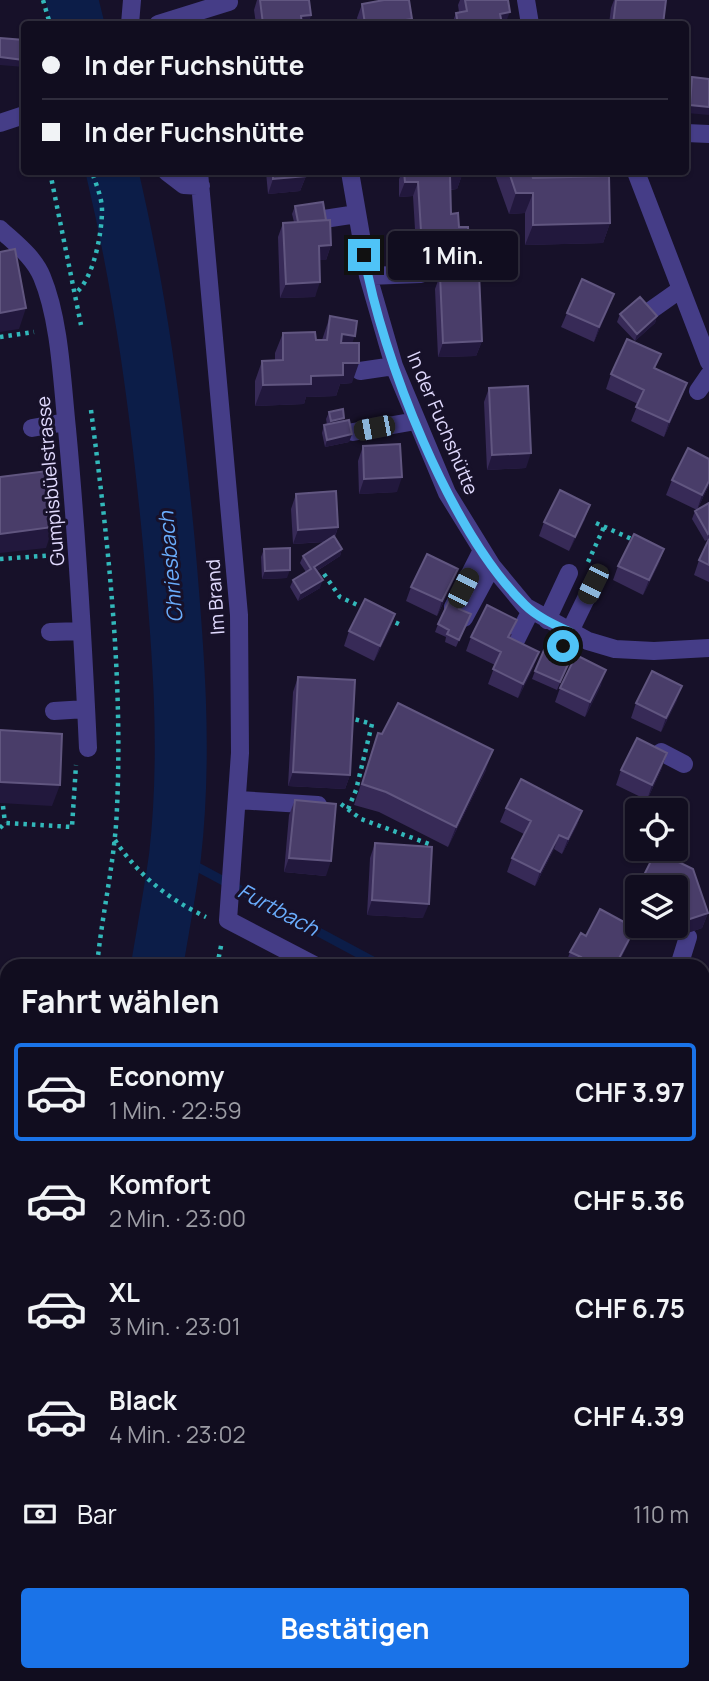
<!DOCTYPE html>
<html lang="de">
<meta charset="utf-8">
<style>
:root{--surface:#110d1f;--page:#1a1628;--text:#f1f3f6;--muted:#9c9ca4;--line:#302d3d;--accent:#1a73e8}
body{margin:0;font-family:Manrope,sans-serif;background:var(--page);color:var(--text);height:100vh;display:flex;flex-direction:column;font-size:26px;white-space:nowrap}
*{box-sizing:border-box;margin:0}
p{font-size:23px;color:var(--muted)}
.icon{flex:none;width:38px;height:38px;fill:none;stroke:currentColor;stroke-width:2;stroke-linecap:round;stroke-linejoin:round}
.map{position:relative;flex:1;overflow:hidden}
.side{position:absolute;left:0px;top:959px;width:710px;height:723px;display:flex;flex-direction:column;background:var(--surface);border-radius:21px 21px 0 0;box-shadow:0 2px 5px #0004,0 0 0 2px var(--line)}
.side>*{flex:none}
.hud{position:absolute;left:21px;top:21px;width:668px;height:154px;border-radius:7px;box-shadow:0 2px 5px #0004,0 0 0 2px var(--line);display:grid;align-content:center;height:154px;padding:0 21px;background:var(--surface)}
.controls{position:absolute;left:625px;top:798px;display:grid;gap:14px}
.controls a{display:grid;place-items:center;width:63px;height:63px;border-radius:7px;background:var(--surface);box-shadow:0 2px 5px #0004,0 0 0 2px var(--line);font-size:35px}
.end{position:absolute;width:32px;height:32px;margin:-16px;border:9px solid #4fc3f7;background:#111;box-shadow:0 0 0 4px #111}
.from{border-radius:50%}
.bubble{position:absolute;height:49px;border-radius:7px;background:var(--surface);box-shadow:0 2px 5px #0004,0 0 0 2px var(--line);font-size:23px;font-weight:700;line-height:49px;text-align:center}
.car{position:absolute;width:21px;height:42px;margin:-21px -10px;border-radius:9px;box-shadow:0 0 5px 2px #0007;background:linear-gradient(#222 24%,#8ab4d8 0 40%,#222 0 76%,#8ab4d8 0 86%,#222 0)}
.hud b{display:flex;align-items:center;gap:24px;height:66px;font-size:26px}
.hud b+b{border-top:2px solid var(--line)}
.hud i{width:18px;height:18px;background:var(--text)}
ul{padding:0;list-style:none}
li{display:flex;align-items:center;gap:21px;height:98px;margin:0 14px 10px;padding:0 7px;border:4px solid transparent;border-radius:7px}
li div{flex:1}
li b{display:block;font-size:26px}
li em{font-style:normal;font-weight:700}
li.current{border-color:var(--accent)}
li>.icon{width:63px;height:63px;stroke-width:1.5}
h2{padding:0 21px;font-size:32px;line-height:84px}
.pay{display:flex;align-items:center;gap:18px;height:77px;padding:0 21px;font-size:26px}
.pay p{margin-inline-start:auto}
.cta{display:flex;gap:14px;margin-top:auto;padding:14px 21px}
.cta a{flex:1;height:80px;border-radius:7px;background:var(--accent);color:#fff;font-size:28px;font-weight:700;line-height:80px;text-align:center}
.map>svg:first-child{display:block}
</style>
<div class="map">
<svg width="709" height="1681" viewBox="0 0 709 1681">
<rect width="100%" height="100%" fill="#171129"/>
<path fill="#143233" d="M709,1359V1561L704,1571V1369Z
M0,1567L7,1568V1675H102L101,1681H0Z"/>
<g fill="none" stroke-linecap="round" stroke-linejoin="round">
<path stroke="#0c1d48" stroke-width="9" d="M175,855L382,966
M704,1138L709,1141"/>
<path stroke="#0c1d48" stroke-width="52" d="M72,0L78,24
M112,172C141,294 157,418 169,544C178,647 187,752 175,856C170,893 163,929 157,966
M177,1681L178,1675"/>
<path stroke="#32b8ba" stroke-width="4.5" stroke-dasharray="3.5 5" stroke-linecap="butt" d="M43,0L50,24
M50,172L81,325
M78,291C94,275 102,233 102,210C102,198 96,184 92,172
M0,337L34,332
M91,410C108,541 123,675 117,808C115,861 102,913 97,966
M596,523L636,541
M0,559L55,555
M588,562L604,527
M324,574L340,597L364,608
M388,619L403,626
M341,804L361,819L429,844
M3,806L5,823
M348,809L356,790L372,724L354,719
M0,828L5,823L72,827L76,765
M115,840C138,875 168,899 206,917
M217,966L222,941
M0,1223L7,1224
M0,1380L7,1381
M0,1548L7,1549
M118,1681L119,1675
M239,1681L241,1675"/>
<path stroke="#453d87" stroke-width="18" d="M526,0L530,24
M130,24L132,0
M158,24L229,2
M0,123L24,115
M686,133L709,134
M167,172L184,185L201,186
M199,172L239,615L240,753L228,920L316,966
M350,172L368,276L394,366L447,493L492,566L526,607L588,641L615,649L654,651L709,648
M636,172L709,362
M324,219L357,214
M0,229C15,243 34,257 42,277C60,320 62,382 67,429C77,535 83,641 88,748
M368,276L421,274
M647,313L681,289
M360,371L394,366
M698,391L709,375
M32,428L66,422
M353,432L416,421
M453,607L482,550
M464,618L492,566
M547,620L569,573
M50,632L82,631
M510,652L531,610
M556,660L593,584
M54,711L86,709
M661,752L684,764
M238,800L318,805
M679,966L688,937
M704,1000L709,1001
M704,1165L709,1168"/>
</g>
<path fill="#372a57" d="M257,0H309L311,15L308,24H256L254,10Z
M460,0H508L505,24H452L456,13L459,12L458,5Z
M614,0H616L663,24H609L611,8Z
M362,4L412,19L410,24H358L357,18Z
M692,77L709,79L687,113L689,85Z
M266,172H305L306,176L300,191L268,194Z
M402,172H462V175L457,189L450,190L451,214L459,227L464,262L432,264L431,245L416,246L413,196L399,197V179Z
M494,172H533L532,175L533,178L610,223L603,243L525,245V213L509,214Z
M295,206L331,245L326,260H319L315,297L280,298L278,237L283,223L294,222L292,214Z
M440,275L482,341L476,356L438,357L435,289Z
M614,294L594,342L561,327L567,313Z
M620,314L657,316L655,323L635,341L617,322Z
M330,316L352,343V383L340,384L336,396L306,397L304,404L255,406V381L262,361L275,360V353L283,333L316,340H322Z
M655,369L687,383L681,398L664,437L631,421L638,404L606,389L611,374Z
M489,388L526,468L487,470L484,402Z
M329,412L344,418V421L352,434L349,442L325,447L322,433L324,425H327L326,419Z
M363,446L397,492L359,494L358,461Z
M672,480L709,485L697,510L666,495Z
M296,494L338,527L335,537L342,549L340,556L317,571L320,588L298,601L290,587L293,580L306,572L300,563L303,556L325,542L293,544L291,509Z
M709,503V539L705,541L692,519L695,511Z
M585,519L569,551L539,536L544,522Z
M709,539V582L694,575L699,560Z
M264,549L287,578L262,579L261,557Z
M664,549L659,563L643,595L613,580L618,566Z
M458,569L452,584L437,616L406,601L411,587Z
M459,609L471,614L456,647L445,642L446,637L435,632L438,624Z
M395,614L390,629L374,661L344,646L349,631Z
M512,634L510,638L534,666L518,698L488,684L495,665L466,651L471,637Z
M570,660L557,690L532,679L535,671Z
M298,677L350,775L345,789L288,786L293,692Z
M601,685L585,717L555,702L560,688Z
M677,700L661,732L631,718L636,703Z
M378,733L486,770L448,847L379,812L354,805Z
M662,768L647,800L616,785L621,770Z
M295,800L326,876L284,872L289,815Z
M506,808L582,811L577,825L562,854L554,849L535,886L507,872L512,858L524,834L500,822Z
M375,843L423,918L367,915L370,858Z
M644,849H658L657,851L708,913L702,928L679,936L676,926V887H639L655,854Z
M586,936L629,942L617,966H565L570,952Z
M0,1117L7,1119V1210L0,1209Z
M7,1441V1534L0,1533V1442Z"/>
<path fill="#22183d" d="M510,12L505,24H496L500,14Z
M311,15L308,24H298L301,16Z
M412,19L410,24H403L405,20Z
M0,57L24,60V67L0,65Z
M690,105L709,107V115L687,113Z
M450,175H462L457,189L444,190Z
M306,176L300,191L268,194L273,179Z
M405,182H418L413,196L399,197Z
M516,193H533L525,213L509,214Z
M610,223L603,243L525,245L533,225Z
M421,231H436L431,245L416,246Z
M331,245L326,260H313L319,246Z
M469,248L464,262L432,264L437,249Z
M320,282L315,297L280,298L286,284Z
M614,294L609,308L594,342L599,327Z
M26,308L19,329L0,332V313Z
M657,316L655,323L635,341L637,334Z
M342,334L355,336L347,356L335,355Z
M482,341L476,356L438,357L443,343Z
M343,363H359L352,383L340,384L336,396L306,397L304,404L255,406L263,385L311,376Z
M687,383L681,398L664,437L669,422Z
M344,418L342,426L328,429L331,421Z
M352,434L349,442L325,447L327,440Z
M531,453L526,468L487,470L492,455Z
M402,477L397,492L359,494L364,479Z
M709,481V485L697,510L702,495Z
M590,505L585,519L569,551L575,537Z
M53,527L46,548L0,553V534Z
M338,527L333,541L293,544L298,530Z
M342,549L340,556L312,574L314,567Z
M664,549L659,563L643,595L649,580Z
M458,569L452,584L437,616L442,601Z
M290,570L287,578L262,579L265,571Z
M323,580L320,588L298,601L301,593Z
M395,614L390,629L374,661L380,646Z
M539,652L534,666L518,698L523,684Z
M606,670L601,685L585,717L590,702Z
M682,686L677,700L661,732L666,718Z
M493,750L486,770L448,847L456,827Z
M667,753L662,768L647,800L652,785Z
M293,772L350,775L345,789L288,786Z
M0,782L60,785L52,806L0,803Z
M582,811L577,825L562,854L568,839Z
M559,835L554,849L535,886L540,872Z
M289,858L331,861L326,876L284,872Z
M372,900L429,904L423,918L367,915Z
M708,913L702,928L679,936L684,921Z
M635,928L629,942L617,966H615Z
M0,1338L7,1339V1373L0,1372Z"/>
<path fill="#493d69" stroke="#615680" stroke-width="2" d="M260,0H309L311,15L301,16L302,24H263Z
M384,0H409L412,19L405,20V24H365L362,4Z
M465,0H508L510,12L500,14L502,24H458L456,13L467,11Z
M616,0H666L663,24H613Z
M0,38L24,40V60L0,57Z
M692,77L709,79V107L690,105Z
M273,172H305L306,176L273,179Z
M404,172H462V175H450L451,214L458,213L459,227H468L469,248L437,249L436,231H421L418,182H405Z
M509,172H531L533,178L609,176L610,223L533,225V193H516Z
M323,202L326,220L298,222L295,206Z
M330,220L331,245L319,246L320,282L286,284L283,223Z
M15,249L26,308L0,313V252Z
M479,273L482,341L443,343L440,275Z
M582,279L614,294L599,327L567,313Z
M640,297L657,316L637,334L620,314Z
M330,316L357,321L355,336L342,334L341,343H359V363H343V375L311,376V384L263,385L262,361L283,360V333L315,332L316,340H327Z
M627,339L661,354L654,368L687,383L669,422L636,407L644,390L611,374Z
M528,386L531,453L492,455L489,388Z
M343,409L344,418L331,421L329,412Z
M349,420L352,434L327,440L324,425Z
M400,444L402,477L364,479L363,446Z
M688,448L709,459V481L702,495L672,480Z
M47,471L53,527L0,534V477Z
M560,490L590,505L575,537L544,522Z
M336,491L338,527L298,530L296,494Z
M709,503V533L708,534L695,511Z
M634,534L664,549L649,580L618,566Z
M334,536L342,549L314,567L323,580L301,593L293,580L311,569L303,556Z
M709,539V565L699,560Z
M290,548V570L265,571L264,549Z
M427,554L458,569L442,601L411,587Z
M365,599L395,614L380,646L349,631Z
M450,599L461,604L459,609L471,614L459,640L447,634L449,630L438,624Z
M487,605L517,620L508,637L539,652L523,684L493,669L501,652L471,637Z
M544,650L570,660L560,682L535,671Z
M576,655L606,670L590,702L560,688Z
M652,671L682,686L666,718L636,703Z
M298,677L355,680L350,775L293,772Z
M398,703L493,750L456,827L386,792L362,784L378,733L382,734Z
M0,730L62,734L60,785L0,782Z
M637,738L667,753L652,785L621,770Z
M521,779L582,811L568,839L559,835L540,872L512,858L531,821L506,808Z
M295,800L336,804L331,861L289,858Z
M375,843L432,847L429,904L372,900Z
M656,851L693,869L708,913L684,921L677,898H676V887H655L641,881Z
M600,909L635,928L615,966H576L581,957L570,952L581,933L586,936Z
M0,1117L7,1119V1188L0,1187Z
M0,1274L7,1275V1339L0,1338Z
M1,1440L7,1441V1500L2,1499L5,1482L0,1481Z"/>
<g fill="none" stroke-linecap="round" stroke-linejoin="round">
<path stroke="#4fc3f7" stroke-width="9" d="M364,255C382,358 450,532 525,605C537,617 555,625 570,632L563,646"/>
</g>
<g text-anchor="middle" stroke-width="6" stroke-linejoin="round" paint-order="stroke">
<g font-size="19" fill="#e1dafe" stroke="#171129">
<text transform="translate(443 423) rotate(67)" y="7">In der Fuchshütte</text>
<text transform="translate(50 481) rotate(-95)" y="7">Gumpisbüelstrasse</text>
<text transform="translate(215 597) rotate(-94)" y="7">Im Brand</text>
</g>
<g font-size="21" font-style="italic" fill="#6aadfd" stroke="#171129">
<text transform="translate(171 567) rotate(-95)" y="7">Chriesbach</text>
<text transform="translate(278 910) rotate(28)" y="7">Furtbach</text>
</g>
</g>
</svg>
<div class="controls">
<a><svg class="icon" aria-label="locate" viewBox="0 0 24 24"><circle cx="12" cy="12" r="6"/><path d="M12 2v4M12 18v4M2 12h4M18 12h4"/></svg></a>
<a><svg class="icon" aria-label="layers" viewBox="0 0 24 24"><path d="M12 4l9 5-9 5-9-5zM3 14l9 5 9-5"/></svg></a>
</div>
<i class="end from" style="left:563px;top:646px"></i>
<i class="end" style="left:364px;top:255px"></i>
<div class="bubble" style="left:388px;top:231px;width:130px">1 Min.</div>
<i class="car" style="left:374px;top:428px;rotate:259deg"></i>
<i class="car" style="left:593px;top:584px;rotate:206deg"></i>
<i class="car" style="left:463px;top:588px;rotate:27deg"></i>
<div class="hud">
<b><i class="from"></i>In der Fuchshütte</b>
<b><i></i>In der Fuchshütte</b>
</div>
<section class="side">
<h2>Fahrt wählen</h2>
<ul>
<li class="current"><svg class="icon" aria-label="car" viewBox="0 0 24 24"><path d="M5 17H2v-5l4-1 3-4h7l3 4 3 1v5h-3M9 17h6M6 11h13"/><circle cx="7" cy="17" r="2"/><circle cx="17" cy="17" r="2"/></svg><div><b>Economy</b><p>1 Min. · 22:59</p></div><em>CHF 3.97</em></li>
<li><svg class="icon" aria-label="car" viewBox="0 0 24 24"><path d="M5 17H2v-5l4-1 3-4h7l3 4 3 1v5h-3M9 17h6M6 11h13"/><circle cx="7" cy="17" r="2"/><circle cx="17" cy="17" r="2"/></svg><div><b>Komfort</b><p>2 Min. · 23:00</p></div><em>CHF 5.36</em></li>
<li><svg class="icon" aria-label="car" viewBox="0 0 24 24"><path d="M5 17H2v-5l4-1 3-4h7l3 4 3 1v5h-3M9 17h6M6 11h13"/><circle cx="7" cy="17" r="2"/><circle cx="17" cy="17" r="2"/></svg><div><b>XL</b><p>3 Min. · 23:01</p></div><em>CHF 6.75</em></li>
<li><svg class="icon" aria-label="car" viewBox="0 0 24 24"><path d="M5 17H2v-5l4-1 3-4h7l3 4 3 1v5h-3M9 17h6M6 11h13"/><circle cx="7" cy="17" r="2"/><circle cx="17" cy="17" r="2"/></svg><div><b>Black</b><p>4 Min. · 23:02</p></div><em>CHF 4.39</em></li>
</ul>
<div class="pay"><svg class="icon" aria-label="cash" viewBox="0 0 24 24"><path d="M3 7h18v10H3z"/><circle cx="12" cy="12" r="2"/></svg>Bar<p>110 m</p></div>
<div class="cta"><a>Bestätigen</a></div>
</section>
</div>
